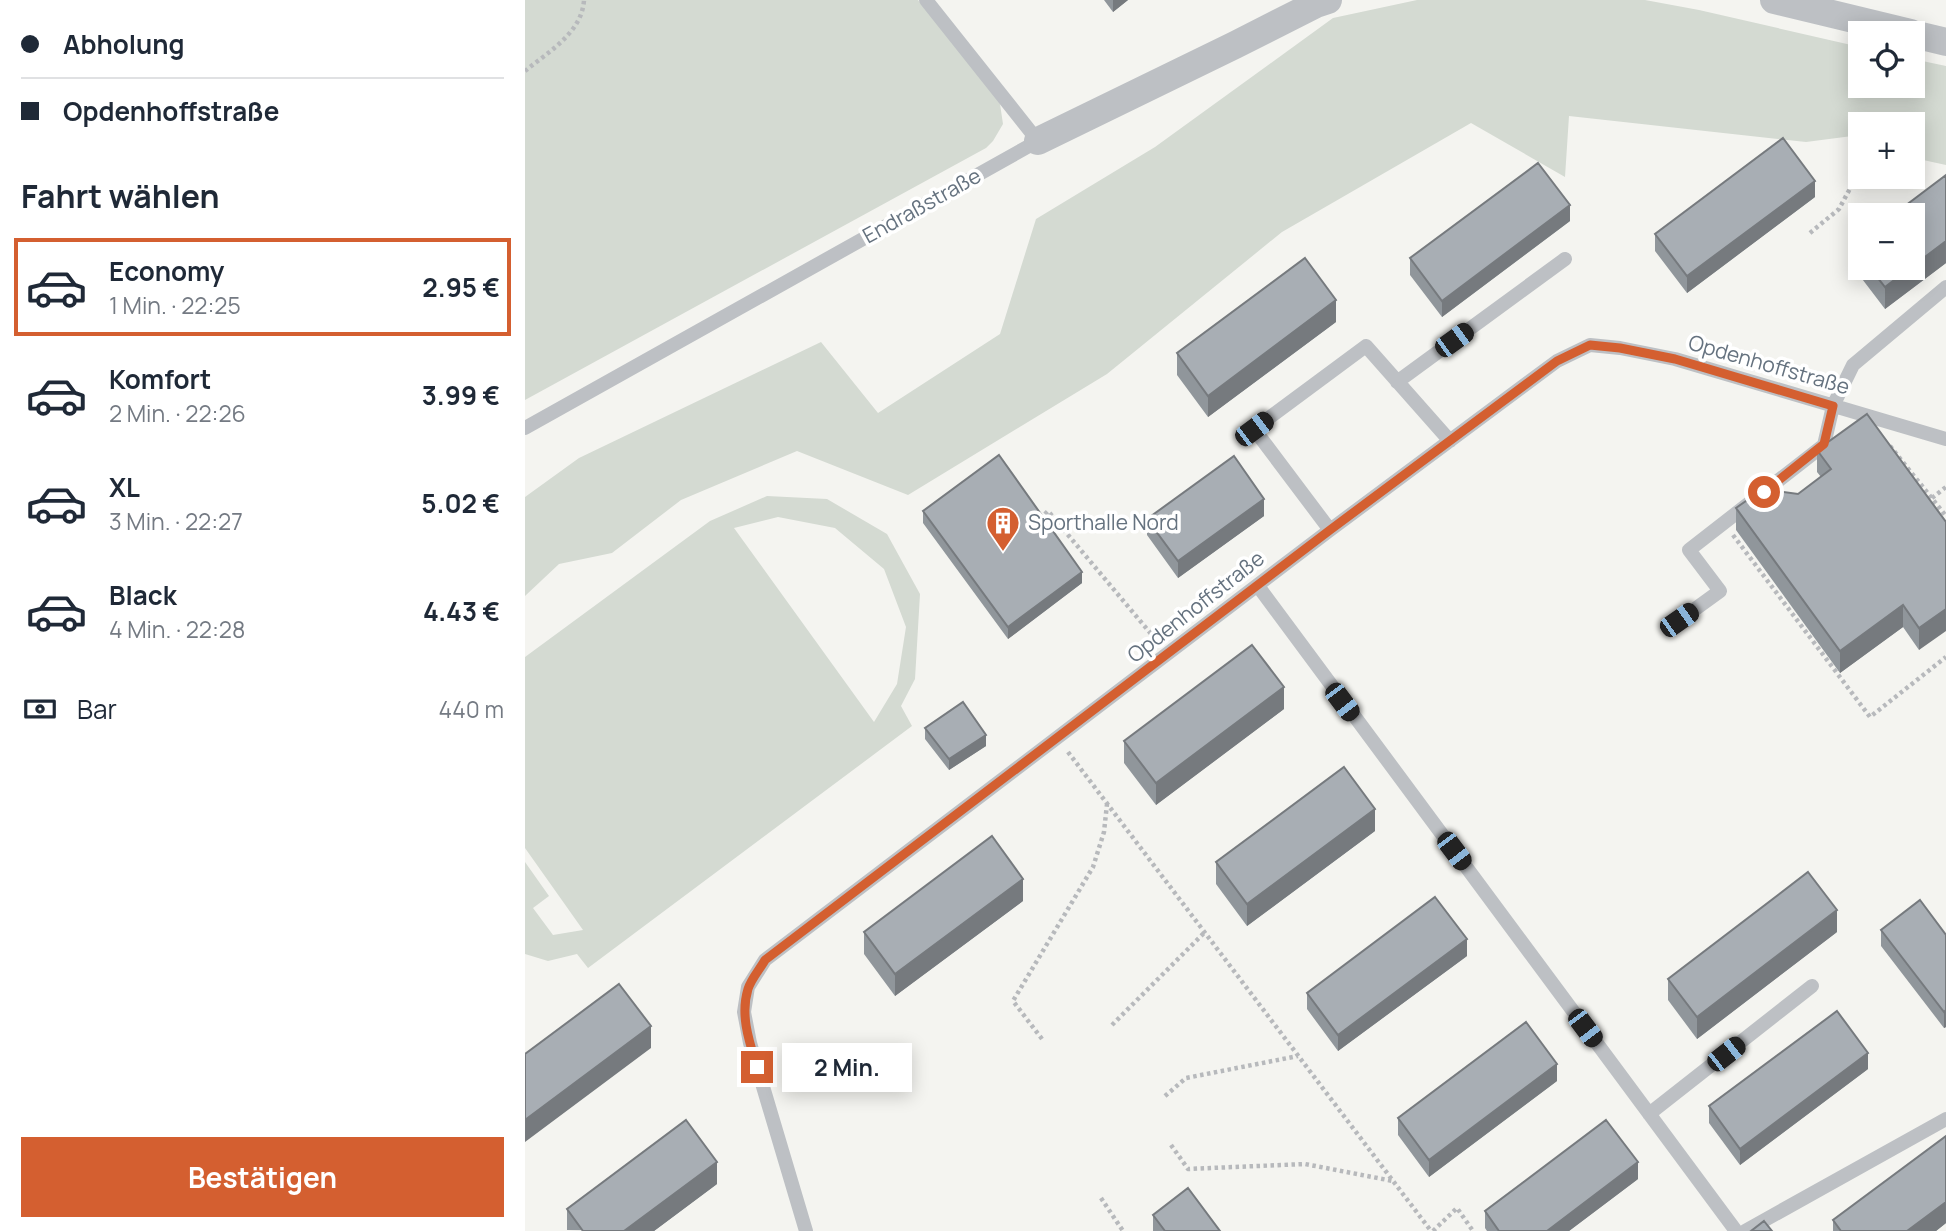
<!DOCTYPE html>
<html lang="de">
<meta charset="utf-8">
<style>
:root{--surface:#fff;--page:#f2f2f3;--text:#1f2937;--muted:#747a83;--line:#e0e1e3;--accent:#d45f30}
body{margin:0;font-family:Manrope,sans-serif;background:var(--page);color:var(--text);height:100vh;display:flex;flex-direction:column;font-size:26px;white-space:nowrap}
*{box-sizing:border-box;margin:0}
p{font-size:23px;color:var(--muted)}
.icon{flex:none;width:38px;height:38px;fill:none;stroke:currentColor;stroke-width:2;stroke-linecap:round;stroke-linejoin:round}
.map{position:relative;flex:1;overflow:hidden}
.drawer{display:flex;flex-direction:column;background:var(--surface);width:525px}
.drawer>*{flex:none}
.top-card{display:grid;align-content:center;height:154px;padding:0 21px;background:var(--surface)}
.fabs{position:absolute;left:1323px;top:21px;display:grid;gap:14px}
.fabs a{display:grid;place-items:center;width:77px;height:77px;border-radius:0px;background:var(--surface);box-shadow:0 4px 18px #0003;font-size:35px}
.end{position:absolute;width:32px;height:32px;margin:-16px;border:9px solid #d45f30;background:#fff;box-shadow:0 0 0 4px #fff}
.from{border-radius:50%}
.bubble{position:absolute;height:49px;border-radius:0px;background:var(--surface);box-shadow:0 4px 18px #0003;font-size:23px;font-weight:700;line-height:49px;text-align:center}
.car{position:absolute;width:21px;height:42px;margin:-21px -10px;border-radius:9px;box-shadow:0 0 5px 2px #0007;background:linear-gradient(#222 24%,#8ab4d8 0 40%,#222 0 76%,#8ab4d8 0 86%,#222 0)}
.top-card b{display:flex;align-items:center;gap:24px;height:66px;font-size:26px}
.top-card b+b{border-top:2px solid var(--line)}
.top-card i{width:18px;height:18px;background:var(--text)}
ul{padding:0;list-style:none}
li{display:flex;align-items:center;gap:21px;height:98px;margin:0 14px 10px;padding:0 7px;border:4px solid transparent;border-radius:0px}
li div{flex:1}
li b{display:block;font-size:26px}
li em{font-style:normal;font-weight:700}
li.active{border-color:var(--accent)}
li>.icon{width:63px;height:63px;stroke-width:1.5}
h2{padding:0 21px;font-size:32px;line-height:84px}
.pay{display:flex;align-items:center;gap:18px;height:77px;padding:0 21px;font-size:26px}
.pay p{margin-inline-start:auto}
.primary-button{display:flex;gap:14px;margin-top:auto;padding:14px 21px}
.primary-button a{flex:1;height:80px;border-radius:0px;background:var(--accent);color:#fff;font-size:28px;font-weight:700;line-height:80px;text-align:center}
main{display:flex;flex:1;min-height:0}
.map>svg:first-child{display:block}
</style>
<main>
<section class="drawer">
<div class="top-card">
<b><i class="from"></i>Abholung</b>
<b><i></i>Opdenhoffstraße</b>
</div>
<h2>Fahrt wählen</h2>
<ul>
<li class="active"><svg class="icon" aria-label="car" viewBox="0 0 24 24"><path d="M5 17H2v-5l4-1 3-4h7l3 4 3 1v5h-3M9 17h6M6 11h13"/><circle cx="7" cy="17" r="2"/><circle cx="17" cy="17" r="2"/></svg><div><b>Economy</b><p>1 Min. · 22:25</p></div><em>2.95 €</em></li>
<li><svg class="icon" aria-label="car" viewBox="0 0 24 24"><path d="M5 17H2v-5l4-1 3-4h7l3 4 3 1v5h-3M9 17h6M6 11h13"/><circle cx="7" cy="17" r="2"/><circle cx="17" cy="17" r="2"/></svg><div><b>Komfort</b><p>2 Min. · 22:26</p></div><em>3.99 €</em></li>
<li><svg class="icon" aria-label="car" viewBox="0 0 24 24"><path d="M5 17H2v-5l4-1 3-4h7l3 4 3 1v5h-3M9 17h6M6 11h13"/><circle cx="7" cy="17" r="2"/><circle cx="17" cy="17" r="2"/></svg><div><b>XL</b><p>3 Min. · 22:27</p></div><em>5.02 €</em></li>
<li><svg class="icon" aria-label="car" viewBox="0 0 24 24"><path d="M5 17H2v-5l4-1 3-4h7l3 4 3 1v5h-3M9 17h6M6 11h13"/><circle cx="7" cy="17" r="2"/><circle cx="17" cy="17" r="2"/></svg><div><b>Black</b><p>4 Min. · 22:28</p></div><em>4.43 €</em></li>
</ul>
<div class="pay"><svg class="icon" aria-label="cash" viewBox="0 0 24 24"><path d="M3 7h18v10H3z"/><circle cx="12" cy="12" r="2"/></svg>Bar<p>440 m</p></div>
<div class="primary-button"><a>Bestätigen</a></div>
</section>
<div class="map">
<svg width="1421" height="1231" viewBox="0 0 1421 1231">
<rect width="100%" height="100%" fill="#f4f4f0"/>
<path fill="#d4dad2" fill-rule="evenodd" d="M0,0H393L471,95L475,104L478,124L468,141L461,148L0,400Z
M892,0H1120L1174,10L1335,47V86H1388V59L1421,66V165L1389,158L1388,124H1335V135L1281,142L1044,116L1040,177L946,123L757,232L582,374L383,495L272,451L156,500L87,553L34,564L0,596V497L54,458L296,342L353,413L475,334L511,219L630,147L808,18Z
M242,496L302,499L362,534L395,594L390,679L376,706L387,726L63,968L52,954L23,961L0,954V862L24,896L8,908L28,935L58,930L0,848V657L185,521ZM253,517L310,528L359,569L381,627L372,684L349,722L209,528Z"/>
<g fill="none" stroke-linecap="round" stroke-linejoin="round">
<path stroke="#b7b9bc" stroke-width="4.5" stroke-dasharray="3.5 3.5" stroke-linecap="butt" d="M0,71C23,52 57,33 59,0
M1285,233L1314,209L1335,170
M1365,446L1421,516
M1407,498L1421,487
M515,519L523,511L632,641
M1208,535L1345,717L1421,657
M543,752L906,1231
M587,1025L680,932
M517,1039L488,1001L568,867L579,832L582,804
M640,1096L661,1078L773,1056
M646,1145L663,1169L780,1164L868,1181
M576,1198L598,1231
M908,1231L932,1208L948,1231"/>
<path stroke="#bdc0c4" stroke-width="14" d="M872,382L1040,259
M0,428L513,141L401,0
M805,530L729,429L841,346L925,441
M733,586L1211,1231
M1155,620L1195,591L1164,550L1299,445L1308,406L1328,365L1421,287
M1124,1114L1287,986
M281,1231L225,1043L219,1012L223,987L240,960L805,530L1032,361L1065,345L1095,348L1150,359L1421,439
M1220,1231L1421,1119"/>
<path stroke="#bdc0c4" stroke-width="28" d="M1249,0L1386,33
M1388,34L1421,42
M513,141L710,45L791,4L803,0"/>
</g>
<path fill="#90969b" d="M579,0H603L588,12Z
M1421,175V263L1360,309L1328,267V245L1335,239V268H1388Z
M1290,197L1162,293L1130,251V234Z
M1045,221L917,317L885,275V258Z
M811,322L683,417L652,375V353Z
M1292,450L1421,522L1394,650L1378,627L1315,673L1211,530V508L1273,494L1296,477L1292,472Z
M398,511L557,583L483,639L398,523Z
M739,516L653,578L622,535V519Z
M759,709L631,805L599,763V741Z
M400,728L461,746L424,770L400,739Z
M850,831L722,926L691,884V862Z
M498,901L370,996L339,954V932Z
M1356,930L1421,935V1027L1419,1028L1356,946Z
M1312,932L1172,1039L1143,1000V979Z
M942,956L813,1051L782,1009V993Z
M1343,1069L1215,1165L1184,1123V1106Z
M1032,1081L904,1177L873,1135V1118Z
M1421,1136V1223L1411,1231H1308V1220Z
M1113,1179L1044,1231H962L960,1228V1211Z
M192,1184L129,1231L42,1230V1209Z
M628,1215L695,1231H628Z"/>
<path fill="#767a7e" d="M588,0H603L588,12Z
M1290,181V197L1162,293V276Z
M1045,205V221L917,317V301Z
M1421,241V263L1360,309V287L1385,268H1388V266Z
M811,300V322L683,417V396Z
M739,499V516L653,578V561Z
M557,572V583L483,639V627Z
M1378,605V627L1315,673V651Z
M1421,609V631L1394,650V628Z
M759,687V709L631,805V783Z
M461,735V746L424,770V759Z
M850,809V831L722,926V904Z
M498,879V901L370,996V974Z
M1312,910V932L1172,1039V1017Z
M942,939V956L813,1051V1035Z
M1421,1010V1027L1419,1028V1012Z
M126,1026V1048L0,1142V1120Z
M1343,1053V1069L1215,1165V1149Z
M1032,1064V1081L904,1177V1160Z
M192,1162V1184L129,1231H99Z
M1113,1162V1179L1044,1231H1022Z
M1421,1202V1223L1411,1231H1382Z"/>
<path fill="#a8aeb4" stroke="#767a7e" stroke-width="2" d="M1258,138L1290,181L1162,276L1130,234Z
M1013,163L1045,205L917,301L885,258Z
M1421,175V241L1388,266V215H1368Z
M1335,239V254L1328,245Z
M780,258L811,300L683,396L652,353Z
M1345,268H1385L1360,287Z
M1342,414L1421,522V609L1394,628L1378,605L1315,651L1211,508L1238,489L1273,494L1306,469L1292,450Z
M474,455L557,572L483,627L398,511Z
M709,456L739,499L653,561L622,519Z
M727,645L759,687L631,783L599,741Z
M438,702L461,735L424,759L400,728Z
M819,767L850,809L722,904L691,862Z
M467,836L498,879L370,974L339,932Z
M1283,872L1312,910L1172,1017L1143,979Z
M910,897L942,939L813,1035L782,993Z
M1395,900L1421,935V1010L1419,1012L1356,930Z
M94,984L126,1026L0,1120V1054Z
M1312,1011L1343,1053L1215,1149L1184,1106Z
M1001,1022L1032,1064L904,1160L873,1118Z
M161,1120L192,1162L99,1231H58L42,1209Z
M1081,1120L1113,1162L1022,1231H974L960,1211Z
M1421,1136V1202L1382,1231H1316L1308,1220Z
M663,1188L695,1231H640L628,1215Z
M1239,1221L1247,1231H1226Z"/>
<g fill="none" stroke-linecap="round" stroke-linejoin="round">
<path stroke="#d45f30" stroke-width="9" d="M232,1067C224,1041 215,1015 223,989C226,979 235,969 240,960L805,530L1032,361L1065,345L1095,348L1150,359L1308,406L1299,444L1239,492"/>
</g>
<defs>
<symbol id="building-pin" viewBox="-11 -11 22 30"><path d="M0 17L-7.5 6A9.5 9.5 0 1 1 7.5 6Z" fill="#d45f30" stroke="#fff"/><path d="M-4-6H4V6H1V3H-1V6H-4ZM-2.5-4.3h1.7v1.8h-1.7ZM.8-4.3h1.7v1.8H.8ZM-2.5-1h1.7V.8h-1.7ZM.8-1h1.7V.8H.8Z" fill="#fff"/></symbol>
</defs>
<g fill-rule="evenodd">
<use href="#building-pin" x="459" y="504" width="38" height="52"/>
</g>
<g text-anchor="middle" stroke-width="7" stroke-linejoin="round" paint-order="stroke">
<g font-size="21" fill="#65727f" stroke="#fff">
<text transform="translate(397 206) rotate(-29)" y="7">Endraßstraße</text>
<text transform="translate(1244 365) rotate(16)" y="7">Opdenhoffstraße</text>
<text transform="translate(671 607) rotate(-38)" y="7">Opdenhoffstraße</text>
</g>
<g font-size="21" fill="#65727f" stroke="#fff" text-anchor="start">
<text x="503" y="530">Sporthalle Nord</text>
</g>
</g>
</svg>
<div class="fabs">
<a><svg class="icon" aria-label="locate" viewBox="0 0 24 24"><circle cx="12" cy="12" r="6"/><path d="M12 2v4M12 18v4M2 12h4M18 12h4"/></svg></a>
<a>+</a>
<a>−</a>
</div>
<i class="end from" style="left:1239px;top:492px"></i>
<i class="end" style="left:232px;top:1067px"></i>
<div class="bubble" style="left:257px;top:1043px;width:130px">2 Min.</div>
<i class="car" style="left:929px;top:340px;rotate:54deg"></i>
<i class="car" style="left:729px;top:429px;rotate:53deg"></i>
<i class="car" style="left:1154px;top:620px;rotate:55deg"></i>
<i class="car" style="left:817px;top:702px;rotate:143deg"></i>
<i class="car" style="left:929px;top:851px;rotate:143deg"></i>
<i class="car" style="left:1060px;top:1028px;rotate:143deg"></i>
<i class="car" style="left:1201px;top:1054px;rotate:52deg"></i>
</div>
</main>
